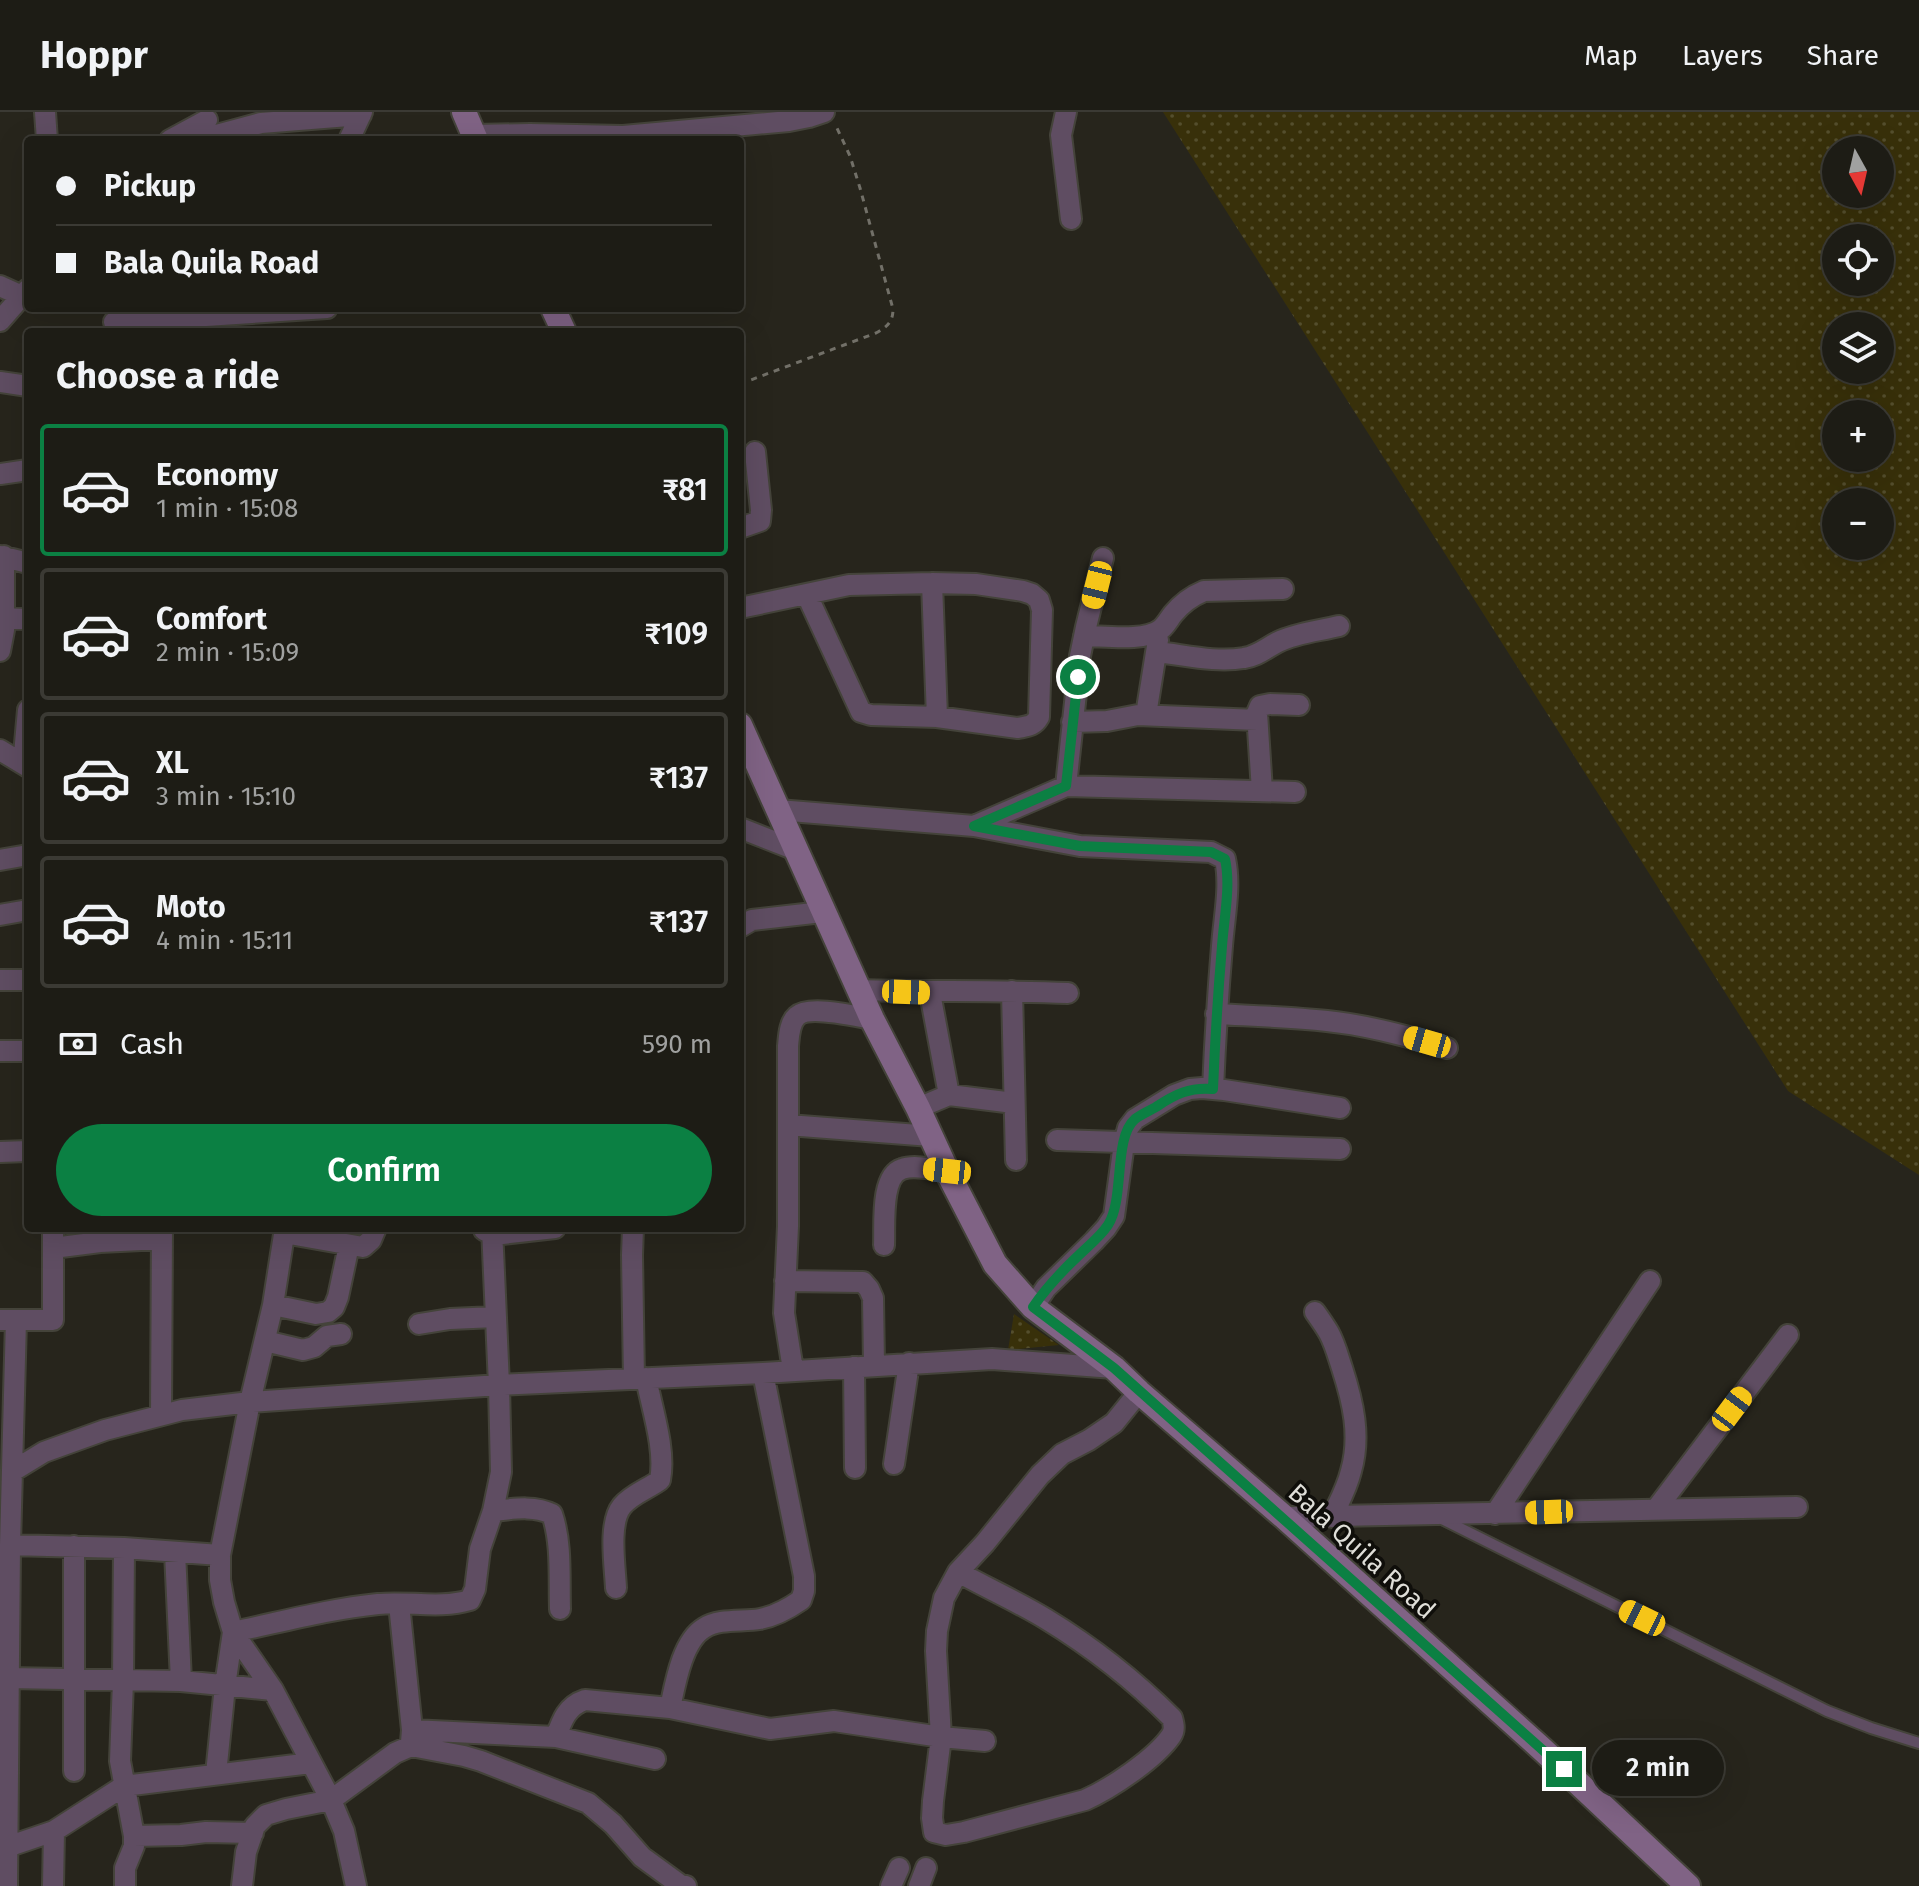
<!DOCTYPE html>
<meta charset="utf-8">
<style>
:root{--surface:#1d1c15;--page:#2a2922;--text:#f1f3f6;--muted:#a0a1a0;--line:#3b3a34;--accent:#0b8043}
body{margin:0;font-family:"Fira Sans",sans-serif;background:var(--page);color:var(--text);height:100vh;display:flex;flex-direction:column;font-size:30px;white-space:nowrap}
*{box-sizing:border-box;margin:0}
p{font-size:26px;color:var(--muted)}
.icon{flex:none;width:44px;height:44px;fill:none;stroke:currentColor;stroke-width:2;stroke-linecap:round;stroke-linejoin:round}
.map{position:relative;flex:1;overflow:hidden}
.side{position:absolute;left:24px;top:216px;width:720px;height:904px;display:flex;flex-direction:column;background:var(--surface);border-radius:8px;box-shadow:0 8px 32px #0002,0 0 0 2px var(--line)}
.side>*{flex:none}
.guide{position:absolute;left:24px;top:24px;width:720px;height:176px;border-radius:8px;box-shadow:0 8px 32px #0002,0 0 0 2px var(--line);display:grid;align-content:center;height:176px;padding:0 32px;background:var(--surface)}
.needle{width:52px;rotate:172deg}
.controls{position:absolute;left:1822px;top:24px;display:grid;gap:16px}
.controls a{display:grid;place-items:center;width:72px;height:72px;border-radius:50%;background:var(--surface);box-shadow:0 8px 32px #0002,0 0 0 2px var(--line);font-size:40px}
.end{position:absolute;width:36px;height:36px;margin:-18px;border:10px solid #0b8043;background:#fff;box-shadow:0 0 0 4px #fff}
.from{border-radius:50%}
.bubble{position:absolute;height:56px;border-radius:28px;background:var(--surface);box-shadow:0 8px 32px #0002,0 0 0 2px var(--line);font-size:26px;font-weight:600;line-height:56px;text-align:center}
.car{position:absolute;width:24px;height:48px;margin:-24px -12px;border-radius:10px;box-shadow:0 0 6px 2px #0007;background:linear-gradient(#f5c518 24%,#345 0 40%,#f5c518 0 76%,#345 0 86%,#f5c518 0)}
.guide b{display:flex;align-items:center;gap:28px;height:76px;font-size:30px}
.guide b+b{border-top:2px solid var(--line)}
.guide i{width:20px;height:20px;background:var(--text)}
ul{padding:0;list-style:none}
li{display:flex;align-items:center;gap:24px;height:132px;margin:0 16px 12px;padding:0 16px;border:4px solid var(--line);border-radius:8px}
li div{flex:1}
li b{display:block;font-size:30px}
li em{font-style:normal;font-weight:600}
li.current{border-color:var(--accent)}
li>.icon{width:72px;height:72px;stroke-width:1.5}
h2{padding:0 32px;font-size:36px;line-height:96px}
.pay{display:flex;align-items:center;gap:20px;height:88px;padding:0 32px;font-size:30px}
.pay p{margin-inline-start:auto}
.cta{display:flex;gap:16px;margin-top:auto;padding:16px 32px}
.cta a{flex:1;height:92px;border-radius:48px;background:var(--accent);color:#fff;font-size:32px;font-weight:600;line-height:92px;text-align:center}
header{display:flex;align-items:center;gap:48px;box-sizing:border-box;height:112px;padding:0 40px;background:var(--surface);border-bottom:2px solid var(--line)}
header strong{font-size:38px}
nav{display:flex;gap:44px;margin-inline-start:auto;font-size:28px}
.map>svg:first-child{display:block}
</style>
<header>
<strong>Hoppr</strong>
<nav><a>Map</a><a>Layers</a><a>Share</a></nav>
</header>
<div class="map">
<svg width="1919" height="1774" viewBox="0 0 1919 1774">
<defs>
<pattern id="grass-dots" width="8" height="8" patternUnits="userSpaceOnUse" patternTransform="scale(2)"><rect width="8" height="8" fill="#38300a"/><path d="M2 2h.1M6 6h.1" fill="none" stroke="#544e2d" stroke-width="1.8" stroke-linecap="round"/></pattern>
</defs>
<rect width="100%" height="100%" fill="#27251c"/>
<path fill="url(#grass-dots)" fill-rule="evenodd" d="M1163,0H1919V1063L1788,979ZM1836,38H1880V82H1836ZM1836,126H1880V170H1836ZM1836,214H1880V258H1836ZM1836,302H1880V346H1836ZM1836,390H1880V434H1836Z
M1014,1202L1059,1233L1008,1238Z"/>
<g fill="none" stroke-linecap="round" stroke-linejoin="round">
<defs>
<path id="lane" d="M1442,1407L1827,1599L1871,1616L1919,1631"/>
<path id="street" d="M45,0L47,28
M1066,0L1061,23L1071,107
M474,23L530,22L623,24L789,9L809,5L824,0
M213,24L261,11L361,3
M170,28L207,8
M349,28L362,0
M0,174L22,184
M0,209L28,177
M114,210L327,196
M0,270L28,274
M0,362L28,358
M740,416L760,409L761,398L755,340
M0,444L28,451
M932,471L937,605
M740,496L849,473L932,471L976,472L1023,479L1032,482L1039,488L1042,498L1039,605C1034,614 1028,614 1018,616L937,605L871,603L861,600L807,483
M0,506L28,507
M1084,524C1104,524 1145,530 1161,517C1166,513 1169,507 1173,502C1182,491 1192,484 1204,479L1283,477
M0,539L4,518V444
M1157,540C1185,543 1216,551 1244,546C1258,544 1266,536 1278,530C1296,521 1319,519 1339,514
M1146,603L1158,528
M1072,610L1107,609L1138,603L1257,608
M0,638L28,655
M24,643L28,598
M1066,674L1295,680
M1262,679L1257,601L1260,594L1270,592L1299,593
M778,698L974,714L1080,734L1211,740L1225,747C1231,774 1224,806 1222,834C1218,882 1215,929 1213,977
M974,714L1066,674L1080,544L1086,515L1103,446
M740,716L796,738
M0,748L28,743
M0,803L28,798
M740,815L752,808L822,800
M0,868H28
M858,878C928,880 998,878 1068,881
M1012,879L1016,1048
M930,881L949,983
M1216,902C1253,904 1290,905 1327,909C1368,913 1408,924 1447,936
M0,939H28
M918,996L949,983L1014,991
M788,1013L931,1024
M1057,1028L1340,1037
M0,1040L28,1039
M285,1116L273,1193L250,1290L220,1443V1468L224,1490L233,1520L273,1578L331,1688L344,1719L356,1774
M633,1116L632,1143L634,1267
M484,1118L493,1123L555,1116
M284,1121L363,1135L371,1128L376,1116
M884,1133C885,1114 880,1064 902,1057C915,1052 934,1058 947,1059
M53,1136L100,1130L162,1127
M785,1169L863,1170L869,1177L873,1186L874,1253
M273,1193L316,1202L328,1200L334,1195L338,1185L349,1133
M1033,1195L1046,1176L1094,1129L1106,1116L1114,1104L1124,1031L1128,1016L1135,1007L1174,983L1190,977L1202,976L1224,978L1340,996
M1315,1200C1320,1207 1325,1214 1329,1221C1335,1232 1338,1244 1342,1256C1353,1290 1361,1324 1351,1359C1347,1376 1339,1390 1332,1405
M0,1208H53V1116
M419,1212L450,1207L495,1205
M265,1229L303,1238L314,1235L327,1224L341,1222
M854,1255L855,1356
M793,1258L784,1201L788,1114V934C789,925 789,911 797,904C809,893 855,904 872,907
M161,1303L162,1116
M894,1352L909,1251
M13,1359L44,1340L105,1318L182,1298L250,1290L499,1273L763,1261L992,1247L1114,1256
M1657,1396L1788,1223
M493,1399C512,1397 534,1393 552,1402C562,1431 559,1466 560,1497
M1495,1402L1650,1169
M1284,1405C1455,1403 1626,1397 1797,1395
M10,1433L124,1436L220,1443
M74,1434V1659
M124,1436L123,1569L120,1649L134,1724V1734L125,1756V1774
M175,1440L181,1569
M958,1460C987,1476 1018,1490 1046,1507C1092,1535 1134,1568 1172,1606C1174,1613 1175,1618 1171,1624C1155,1647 1110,1677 1085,1688L964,1720L946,1723L934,1720L932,1706L933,1689L941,1625L936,1539L937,1519L944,1486L958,1460L985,1431L1040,1363L1062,1342L1089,1328L1114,1311L1139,1280
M616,1476C615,1454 608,1411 622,1394C632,1382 648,1377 660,1368C666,1338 652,1297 646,1266
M399,1492L412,1618L411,1630
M8,1566L181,1569L273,1578
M670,1596C675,1573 682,1529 704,1516C719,1506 743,1510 760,1507C776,1504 788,1497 801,1488L804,1479V1464L763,1261
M412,1618L556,1625L655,1647
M556,1625C562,1608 567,1594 585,1588L670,1596L770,1617L834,1609L941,1625L985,1629
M216,1662L225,1574L233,1520C281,1510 329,1497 378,1492C409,1489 440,1497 470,1488L475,1477L480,1437L493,1399L501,1360L499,1273L492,1116
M134,1724L181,1723L206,1720L253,1721
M7,1735L54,1719L124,1674L311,1651
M7,1774L10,1433L16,1208
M53,1774L54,1719
M242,1774L246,1740L255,1714L266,1703L286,1697L331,1688L395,1641L411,1634L464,1644L481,1649L588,1691L613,1712L642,1745L679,1772L686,1774
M891,1774L899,1756
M919,1774L926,1756"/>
<path id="secondary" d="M464,0L476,28
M553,196L564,220
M740,613L872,907L918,996L947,1059L995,1152L1033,1195L1114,1256L1139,1280L1284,1405L1543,1638L1688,1774"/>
</defs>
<use href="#lane" stroke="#44433a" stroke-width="14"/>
<use href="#street" stroke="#44433a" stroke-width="24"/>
<use href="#secondary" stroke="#44433a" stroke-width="28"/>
<path stroke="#727068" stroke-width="3" stroke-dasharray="6 6" stroke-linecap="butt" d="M740,272L876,221C887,215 893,210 893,197L860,76L850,44L836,14"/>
<use href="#lane" stroke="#5f4d62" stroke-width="10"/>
<use href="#street" stroke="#5f4d62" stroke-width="20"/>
<use href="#secondary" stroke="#806385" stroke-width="24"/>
</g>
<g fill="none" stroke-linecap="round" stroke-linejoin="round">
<path stroke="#0b8043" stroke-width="10" d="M1078,565L1066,674L974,714L1080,734L1211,740L1225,747C1231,774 1224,806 1222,834C1218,881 1215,929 1213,977C1190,975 1175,982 1156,995C1149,999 1140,1003 1135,1007C1113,1026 1125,1087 1108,1113C1100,1125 1088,1134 1078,1144C1061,1160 1046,1176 1033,1195L1114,1256L1564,1657"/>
</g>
<g text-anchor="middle" stroke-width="7" stroke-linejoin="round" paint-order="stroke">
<g font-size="26" fill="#dfded8" stroke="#0f0e0a">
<text transform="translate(1362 1439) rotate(42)" y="9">Bala Quila Road</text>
</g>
</g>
</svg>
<div class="controls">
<a><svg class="needle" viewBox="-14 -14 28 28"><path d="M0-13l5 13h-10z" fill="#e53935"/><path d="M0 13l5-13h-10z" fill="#a0a1a0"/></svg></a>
<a><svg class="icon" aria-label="locate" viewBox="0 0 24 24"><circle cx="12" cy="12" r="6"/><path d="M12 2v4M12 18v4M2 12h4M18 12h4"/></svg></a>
<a><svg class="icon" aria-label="layers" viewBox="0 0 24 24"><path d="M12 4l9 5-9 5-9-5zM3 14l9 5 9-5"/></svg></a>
<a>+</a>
<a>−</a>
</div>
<i class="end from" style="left:1078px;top:565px"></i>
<i class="end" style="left:1564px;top:1657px"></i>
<div class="bubble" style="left:1592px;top:1628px;width:132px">2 min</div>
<i class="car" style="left:1097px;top:473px;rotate:194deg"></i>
<i class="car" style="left:906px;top:880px;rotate:92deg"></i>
<i class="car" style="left:1427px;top:930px;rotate:286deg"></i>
<i class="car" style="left:947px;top:1059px;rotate:276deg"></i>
<i class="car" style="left:1732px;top:1297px;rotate:37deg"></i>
<i class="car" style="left:1549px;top:1400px;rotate:268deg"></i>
<i class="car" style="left:1642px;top:1506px;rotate:296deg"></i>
<div class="guide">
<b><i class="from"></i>Pickup</b>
<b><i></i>Bala Quila Road</b>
</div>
<section class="side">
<h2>Choose a ride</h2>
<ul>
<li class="current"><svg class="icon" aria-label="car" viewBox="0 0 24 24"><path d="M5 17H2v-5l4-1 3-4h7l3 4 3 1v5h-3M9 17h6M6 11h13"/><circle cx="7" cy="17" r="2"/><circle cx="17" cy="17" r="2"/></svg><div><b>Economy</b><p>1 min · 15:08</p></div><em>₹81</em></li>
<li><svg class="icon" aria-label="car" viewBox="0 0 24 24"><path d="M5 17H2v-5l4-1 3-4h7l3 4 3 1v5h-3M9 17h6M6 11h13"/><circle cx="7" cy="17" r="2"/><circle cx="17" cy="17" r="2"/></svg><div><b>Comfort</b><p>2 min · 15:09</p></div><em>₹109</em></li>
<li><svg class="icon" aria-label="car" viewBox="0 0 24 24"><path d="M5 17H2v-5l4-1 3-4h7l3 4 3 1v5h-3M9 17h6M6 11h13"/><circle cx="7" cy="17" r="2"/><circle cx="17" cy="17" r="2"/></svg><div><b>XL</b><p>3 min · 15:10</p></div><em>₹137</em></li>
<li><svg class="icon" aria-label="car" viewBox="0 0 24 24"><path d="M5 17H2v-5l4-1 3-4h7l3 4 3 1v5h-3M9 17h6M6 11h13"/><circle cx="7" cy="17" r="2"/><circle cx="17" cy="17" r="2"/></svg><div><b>Moto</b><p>4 min · 15:11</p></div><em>₹137</em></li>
</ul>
<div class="pay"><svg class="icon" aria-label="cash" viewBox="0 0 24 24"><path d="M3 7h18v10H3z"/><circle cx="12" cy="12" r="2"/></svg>Cash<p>590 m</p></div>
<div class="cta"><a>Confirm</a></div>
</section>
</div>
